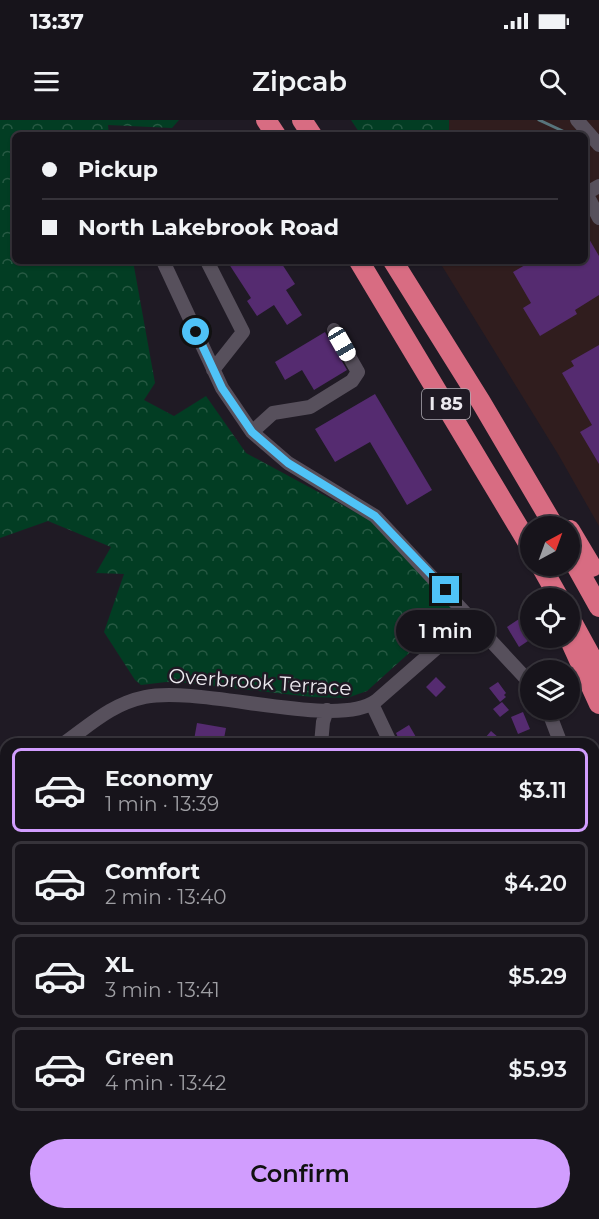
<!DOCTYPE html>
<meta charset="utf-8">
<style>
:root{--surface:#17141b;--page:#242128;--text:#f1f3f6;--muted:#9e9ea3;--line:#36333a;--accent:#d19dfe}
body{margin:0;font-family:Montserrat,sans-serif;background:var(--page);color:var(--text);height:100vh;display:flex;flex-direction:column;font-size:22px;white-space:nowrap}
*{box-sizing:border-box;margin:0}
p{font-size:20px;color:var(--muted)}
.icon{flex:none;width:33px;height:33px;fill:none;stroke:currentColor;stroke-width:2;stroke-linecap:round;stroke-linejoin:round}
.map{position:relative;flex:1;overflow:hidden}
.drawer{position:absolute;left:0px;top:618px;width:600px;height:482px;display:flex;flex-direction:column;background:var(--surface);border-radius:18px 18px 0 0;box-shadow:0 2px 4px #0004,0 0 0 2px var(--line)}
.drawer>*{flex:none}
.guide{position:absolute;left:12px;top:12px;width:576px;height:132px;border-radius:9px;box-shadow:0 2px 4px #0004,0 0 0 2px var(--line);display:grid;align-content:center;height:132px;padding:0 30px;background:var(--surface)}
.needle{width:39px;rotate:41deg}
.fabs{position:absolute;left:520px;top:396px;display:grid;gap:12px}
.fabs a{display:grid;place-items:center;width:60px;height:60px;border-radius:50%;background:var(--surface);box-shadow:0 2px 4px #0004,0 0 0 2px var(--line);font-size:30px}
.end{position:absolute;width:27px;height:27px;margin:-14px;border:8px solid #4fc3f7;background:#111;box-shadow:0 0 0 3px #111}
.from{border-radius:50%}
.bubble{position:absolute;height:42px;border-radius:21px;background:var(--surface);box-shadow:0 2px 4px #0004,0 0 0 2px var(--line);font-size:20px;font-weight:600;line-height:42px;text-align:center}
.car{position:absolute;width:18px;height:36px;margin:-18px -9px;border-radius:8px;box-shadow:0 0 4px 2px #0007;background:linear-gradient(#fff 24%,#345 0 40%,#fff 0 76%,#345 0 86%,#fff 0)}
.guide b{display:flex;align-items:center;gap:21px;height:57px;font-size:22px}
.guide b+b{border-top:2px solid var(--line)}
.guide i{width:15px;height:15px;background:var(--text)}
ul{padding:10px 0 0;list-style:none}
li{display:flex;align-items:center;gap:18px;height:84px;margin:0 12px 9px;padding:0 18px;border:3px solid var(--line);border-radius:9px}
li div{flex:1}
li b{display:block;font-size:22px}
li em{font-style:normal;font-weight:600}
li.current{border-color:var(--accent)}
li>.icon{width:54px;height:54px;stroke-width:1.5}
.action{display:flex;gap:12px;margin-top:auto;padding:12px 30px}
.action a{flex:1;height:69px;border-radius:36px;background:var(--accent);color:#111;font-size:24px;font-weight:600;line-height:69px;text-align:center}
.status{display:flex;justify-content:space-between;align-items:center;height:42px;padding:0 30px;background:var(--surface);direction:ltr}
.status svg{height:16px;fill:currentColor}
header{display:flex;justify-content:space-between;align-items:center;height:78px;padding:0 30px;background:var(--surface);font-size:27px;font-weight:600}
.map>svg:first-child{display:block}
</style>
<div class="status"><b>13:37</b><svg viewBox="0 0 49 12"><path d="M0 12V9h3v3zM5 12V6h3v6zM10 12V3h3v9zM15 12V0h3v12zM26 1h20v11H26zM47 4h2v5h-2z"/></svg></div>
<header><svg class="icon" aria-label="menu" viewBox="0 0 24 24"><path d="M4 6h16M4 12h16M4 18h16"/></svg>Zipcab<svg class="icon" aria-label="search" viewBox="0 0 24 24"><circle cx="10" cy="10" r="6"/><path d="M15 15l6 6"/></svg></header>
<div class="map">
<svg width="599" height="1099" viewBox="0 0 599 1099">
<defs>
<pattern id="forest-crowns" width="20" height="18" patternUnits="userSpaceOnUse" patternTransform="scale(1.5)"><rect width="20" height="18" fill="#023d23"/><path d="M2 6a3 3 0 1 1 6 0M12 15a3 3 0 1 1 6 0" fill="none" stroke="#275943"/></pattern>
</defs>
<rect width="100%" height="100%" fill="#1f1a24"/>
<path fill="#301d1e" d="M449,0H599V406L558,334L439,141H585V15H449Z"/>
<path fill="url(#forest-crowns)" d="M0,0H179L172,8L108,5L109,15H15V141H133L155,263L144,280L174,296L206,276L246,333L383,407L459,488L367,571L347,578L312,577L187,563L166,562L141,565L135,560L104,512L124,454L96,453L111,427L48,401L0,418Z
M351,0H449V15H361Z"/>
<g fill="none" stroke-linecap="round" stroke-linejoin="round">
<path stroke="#58747b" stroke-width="3" d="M539,0L567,13"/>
</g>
<path fill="#552b70" d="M585,112L599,136V175L575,190L577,194L540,216L523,188L531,183L513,152L532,141H585Z
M227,141H280L295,164L286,170L302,195L287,205L274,185L257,196L247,181L251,178Z
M325,212L347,250L314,270L302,250L285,260L275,242Z
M599,225V344L580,312L592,305L562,253L574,246L571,241Z
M375,274L432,370L407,385L370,322L335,342L315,309Z
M519,499L531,519L519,527L507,507Z
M436,557L446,567L436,577L426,567Z
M498,562L506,573L504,575L506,577L500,582L489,568Z
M502,582L509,590L500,597L493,589Z
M523,592L530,609L518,614L511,597Z
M197,603L226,608L223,624L194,620Z
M409,605L420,624H401L396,613Z
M491,611L506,624H480Z"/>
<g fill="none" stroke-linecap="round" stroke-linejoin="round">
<path stroke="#57505c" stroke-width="14" d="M577,0L599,25
M586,73L599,98
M585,74L599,66
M163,141L222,268L252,312L288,343L375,396L531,564
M207,141L243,212L213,250
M252,312L273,293L310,287L352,261L358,252L334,210
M372,584L391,624
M548,590L561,624
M63,624C90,605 111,584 145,577C201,565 336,610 376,581L471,498
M321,624L323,602L327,590
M0,659L6,657
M0,1007L6,1046
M594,1007L599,1003
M594,1018L599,1026
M14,1094V1099
M288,1094L291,1099
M561,1094L566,1099
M246,1099L257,1094
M467,1099L477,1094"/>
<path stroke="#d86c82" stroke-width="20" d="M266,0L276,15
M302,0L312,15
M359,141L531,428
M393,141L481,282L554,406
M570,410L592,447
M570,435L599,487
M541,446L559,478
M570,498L599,551
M569,518L599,584"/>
</g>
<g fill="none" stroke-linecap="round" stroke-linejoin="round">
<path stroke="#4fc3f7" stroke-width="8" d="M196,212L222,268L252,312L288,343L375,396L446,470"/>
</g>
<g text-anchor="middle" stroke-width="5" stroke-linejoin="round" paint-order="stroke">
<rect fill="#1f1a24" stroke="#aeabb2" stroke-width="1.5" x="422" y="269" width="48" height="30" rx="4.5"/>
<g font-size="18" font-weight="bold" fill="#ece9ef">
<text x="446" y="290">I 85</text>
</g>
<g font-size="20" fill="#ece9ef" stroke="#1f1a24">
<text transform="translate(260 562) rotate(4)" y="7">Overbrook Terrace</text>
</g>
</g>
</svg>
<div class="fabs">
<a><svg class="needle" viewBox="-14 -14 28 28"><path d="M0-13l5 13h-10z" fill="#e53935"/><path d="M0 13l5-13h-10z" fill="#9e9ea3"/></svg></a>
<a><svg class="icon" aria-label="locate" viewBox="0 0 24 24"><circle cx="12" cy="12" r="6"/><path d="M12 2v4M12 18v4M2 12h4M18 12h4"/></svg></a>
<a><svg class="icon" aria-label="layers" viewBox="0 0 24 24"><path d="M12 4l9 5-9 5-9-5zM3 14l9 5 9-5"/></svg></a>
</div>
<i class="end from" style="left:196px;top:212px"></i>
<i class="end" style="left:446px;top:470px"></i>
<div class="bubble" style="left:396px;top:490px;width:99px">1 min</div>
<i class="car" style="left:342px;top:224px;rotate:150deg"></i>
<div class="guide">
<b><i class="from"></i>Pickup</b>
<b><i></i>North Lakebrook Road</b>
</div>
<section class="drawer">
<ul>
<li class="current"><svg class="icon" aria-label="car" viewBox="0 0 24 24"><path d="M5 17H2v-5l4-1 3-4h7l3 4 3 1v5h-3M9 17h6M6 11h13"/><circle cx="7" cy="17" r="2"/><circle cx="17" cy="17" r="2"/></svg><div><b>Economy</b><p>1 min · 13:39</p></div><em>$3.11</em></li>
<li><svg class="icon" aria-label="car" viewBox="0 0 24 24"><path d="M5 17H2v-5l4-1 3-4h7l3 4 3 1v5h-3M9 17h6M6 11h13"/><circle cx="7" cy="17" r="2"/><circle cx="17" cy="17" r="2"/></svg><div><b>Comfort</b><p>2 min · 13:40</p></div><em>$4.20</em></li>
<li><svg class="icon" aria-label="car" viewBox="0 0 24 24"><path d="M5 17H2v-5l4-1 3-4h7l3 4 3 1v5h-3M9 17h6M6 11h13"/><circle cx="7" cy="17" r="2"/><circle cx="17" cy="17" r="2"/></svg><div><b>XL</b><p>3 min · 13:41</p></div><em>$5.29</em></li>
<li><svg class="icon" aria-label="car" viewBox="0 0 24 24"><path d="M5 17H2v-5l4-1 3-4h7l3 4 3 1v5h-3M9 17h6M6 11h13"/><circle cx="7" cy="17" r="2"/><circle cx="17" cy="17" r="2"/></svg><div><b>Green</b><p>4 min · 13:42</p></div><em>$5.93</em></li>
</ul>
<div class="action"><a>Confirm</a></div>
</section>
</div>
